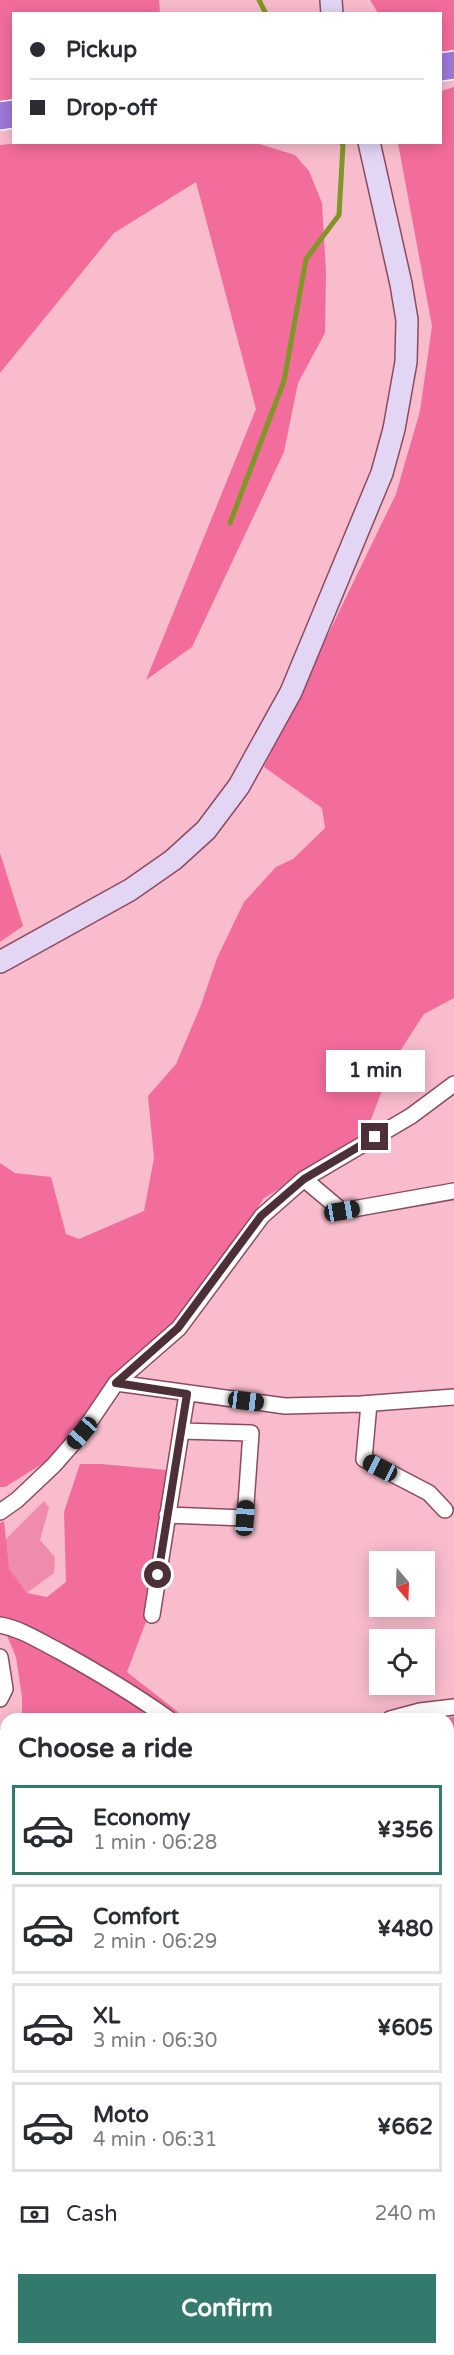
<!DOCTYPE html>
<meta charset="utf-8">
<style>
:root{--surface:#fff;--page:#f2f2f3;--text:#2b2b33;--muted:#7c7c81;--line:#e1e1e2;--accent:#34796d}
body{margin:0;font-family:"Varela Round",sans-serif;background:var(--page);color:var(--text);height:100vh;display:flex;flex-direction:column;font-size:22px;white-space:nowrap}
*{box-sizing:border-box;margin:0}
p{font-size:20px;color:var(--muted)}
.icon{flex:none;width:33px;height:33px;fill:none;stroke:currentColor;stroke-width:2;stroke-linecap:round;stroke-linejoin:round}
.map{position:relative;flex:1;overflow:hidden}
.panel{position:absolute;left:0px;top:1713px;width:454px;height:642px;display:flex;flex-direction:column;background:var(--surface);border-radius:18px 18px 0 0;box-shadow:0 3px 15px #0003}
.panel>*{flex:none}
.hud{position:absolute;left:12px;top:12px;width:430px;height:132px;border-radius:0px;box-shadow:0 3px 15px #0003;display:grid;align-content:center;height:132px;padding:0 18px;background:var(--surface)}
.needle{width:39px;rotate:161deg}
.buttons{position:absolute;left:369px;top:1551px;display:grid;gap:12px}
.buttons a{display:grid;place-items:center;width:66px;height:66px;border-radius:0px;background:var(--surface);box-shadow:0 3px 15px #0003;font-size:30px}
.end{position:absolute;width:27px;height:27px;margin:-14px;border:8px solid #4d2f38;background:#fff;box-shadow:0 0 0 3px #fff}
.from{border-radius:50%}
.bubble{position:absolute;height:42px;border-radius:0px;background:var(--surface);box-shadow:0 3px 15px #0003;font-size:20px;font-weight:700;line-height:42px;text-align:center}
.car{position:absolute;width:18px;height:36px;margin:-18px -9px;border-radius:8px;box-shadow:0 0 4px 2px #0007;background:linear-gradient(#222 24%,#8ab4d8 0 40%,#222 0 76%,#8ab4d8 0 86%,#222 0)}
.hud b{display:flex;align-items:center;gap:21px;height:57px;font-size:22px}
.hud b+b{border-top:2px solid var(--line)}
.hud i{width:15px;height:15px;background:var(--text)}
ul{padding:0;list-style:none}
li{display:flex;align-items:center;gap:18px;height:90px;margin:0 12px 9px;padding:0 6px;border:3px solid var(--line);border-radius:0px}
li div{flex:1}
li b{display:block;font-size:22px}
li em{font-style:normal;font-weight:700}
li.on{border-color:var(--accent)}
li>.icon{width:54px;height:54px;stroke-width:1.5}
h2{padding:0 18px;font-size:27px;line-height:72px}
.pay{display:flex;align-items:center;gap:15px;height:66px;padding:0 18px;font-size:22px}
.pay p{margin-inline-start:auto}
.cta{display:flex;gap:12px;margin-top:auto;padding:12px 18px}
.cta a{flex:1;height:69px;border-radius:0px;background:var(--accent);color:#fff;font-size:24px;font-weight:700;line-height:69px;text-align:center}
.map>svg:first-child{display:block}
</style>
<div class="map">
<svg width="454" height="2355" viewBox="0 0 454 2355">
<rect width="100%" height="100%" fill="#f9bccc"/>
<path fill="#ef8cab" d="M44,1501L49,1508L40,1540L55,1557L54,1573L24,1595L0,1554V1545Z"/>
<path fill="#f36d9c" d="M0,0H159L160,13L14,14L13,104L0,105Z
M370,0H454V50L441,52V14L378,13Z
M454,87V998L424,1014L393,1062L365,1135L263,1199L189,1325L131,1361L63,1451L5,1487H0V1163L15,1173L51,1177L66,1234L79,1239L144,1211L154,1158L148,1096L176,1064L201,1005L217,958L244,902L276,867L293,859L325,828L322,808L264,767L396,494L420,411L432,326L398,143L441,142V91Z
M28,142L256,143L295,155L309,171L322,203L326,272L325,333L298,383L284,452L192,647L146,680L256,409L196,182L114,233L0,373V145Z
M0,853L23,926L0,942Z
M80,1464H101L177,1471L147,1619L127,1672L187,1719H22V1697L16,1657L0,1619V1523L4,1521L9,1569L27,1593L47,1597L66,1582L64,1512Z
M454,1717V1858L449,1859L448,1719H439Z
M0,1965L6,1966V2117H0Z
M449,2231L450,2234L454,2233V2355H402L392,2349H448Z
M0,2316H6V2349H54L61,2355H0Z"/>
<g fill="none" stroke-linecap="round" stroke-linejoin="round">
<path stroke="#809728" stroke-width="5" d="M259,0L266,14
M230,523L284,381L306,259L339,215L343,145L341,142"/>
<defs>
<path id="street" d="M304,1179L342,1211L454,1191
M116,1383L285,1406L361,1404L454,1397
M369,1404L364,1459L429,1493L445,1510
M0,1512L17,1500L54,1465L82,1433L116,1383L179,1328L262,1216L304,1179L411,1116L454,1084
M167,1515L245,1518L251,1433L181,1431
M152,1615L187,1394
M0,1625C22,1629 39,1641 59,1651C97,1672 134,1694 169,1719
M0,1657L5,1689L0,1699
M390,1719L420,1711L454,1707
M0,1737L6,1769
M448,2085H454
M0,2111L6,2110
M448,2133L454,2141
M0,2152L6,2144
M0,2305L6,2307
M117,2349L126,2355"/>
<path id="secondary" d="M331,0L332,14
M0,962L130,890L173,860L206,830L239,786L291,692L382,473L394,429L406,362L407,320L401,284L369,142"/>
<path id="highway" d="M441,67L454,65
M0,116L14,114"/>
</defs>
<use href="#street" stroke="#8c4b60" stroke-width="18"/>
<use href="#secondary" stroke="#8c4b60" stroke-width="24"/>
<use href="#highway" stroke="#fff" stroke-width="30"/>
<use href="#street" stroke="#fff" stroke-width="15"/>
<use href="#secondary" stroke="#e2d6f4" stroke-width="21"/>
<use href="#highway" stroke="#9e78d9" stroke-width="27"/>
</g>
<g fill="none" stroke-linecap="round" stroke-linejoin="round">
<path stroke="#4d2f38" stroke-width="8" d="M158,1575L187,1394L116,1383L178,1328L261,1216L304,1179L375,1137"/>
</g>
</svg>
<div class="buttons">
<a><svg class="needle" viewBox="-14 -14 28 28"><path d="M0-13l5 13h-10z" fill="#e53935"/><path d="M0 13l5-13h-10z" fill="#7c7c81"/></svg></a>
<a><svg class="icon" aria-label="locate" viewBox="0 0 24 24"><circle cx="12" cy="12" r="6"/><path d="M12 2v4M12 18v4M2 12h4M18 12h4"/></svg></a>
</div>
<i class="end from" style="left:158px;top:1575px"></i>
<i class="end" style="left:375px;top:1137px"></i>
<div class="bubble" style="left:326px;top:1050px;width:99px">1 min</div>
<i class="car" style="left:342px;top:1211px;rotate:80deg"></i>
<i class="car" style="left:246px;top:1401px;rotate:97deg"></i>
<i class="car" style="left:82px;top:1433px;rotate:221deg"></i>
<i class="car" style="left:380px;top:1468px;rotate:297deg"></i>
<i class="car" style="left:245px;top:1518px;rotate:4deg"></i>
<div class="hud">
<b><i class="from"></i>Pickup</b>
<b><i></i>Drop-off</b>
</div>
<section class="panel">
<h2>Choose a ride</h2>
<ul>
<li class="on"><svg class="icon" aria-label="car" viewBox="0 0 24 24"><path d="M5 17H2v-5l4-1 3-4h7l3 4 3 1v5h-3M9 17h6M6 11h13"/><circle cx="7" cy="17" r="2"/><circle cx="17" cy="17" r="2"/></svg><div><b>Economy</b><p>1 min · 06:28</p></div><em>¥356</em></li>
<li><svg class="icon" aria-label="car" viewBox="0 0 24 24"><path d="M5 17H2v-5l4-1 3-4h7l3 4 3 1v5h-3M9 17h6M6 11h13"/><circle cx="7" cy="17" r="2"/><circle cx="17" cy="17" r="2"/></svg><div><b>Comfort</b><p>2 min · 06:29</p></div><em>¥480</em></li>
<li><svg class="icon" aria-label="car" viewBox="0 0 24 24"><path d="M5 17H2v-5l4-1 3-4h7l3 4 3 1v5h-3M9 17h6M6 11h13"/><circle cx="7" cy="17" r="2"/><circle cx="17" cy="17" r="2"/></svg><div><b>XL</b><p>3 min · 06:30</p></div><em>¥605</em></li>
<li><svg class="icon" aria-label="car" viewBox="0 0 24 24"><path d="M5 17H2v-5l4-1 3-4h7l3 4 3 1v5h-3M9 17h6M6 11h13"/><circle cx="7" cy="17" r="2"/><circle cx="17" cy="17" r="2"/></svg><div><b>Moto</b><p>4 min · 06:31</p></div><em>¥662</em></li>
</ul>
<div class="pay"><svg class="icon" aria-label="cash" viewBox="0 0 24 24"><path d="M3 7h18v10H3z"/><circle cx="12" cy="12" r="2"/></svg>Cash<p>240 m</p></div>
<div class="cta"><a>Confirm</a></div>
</section>
</div>
